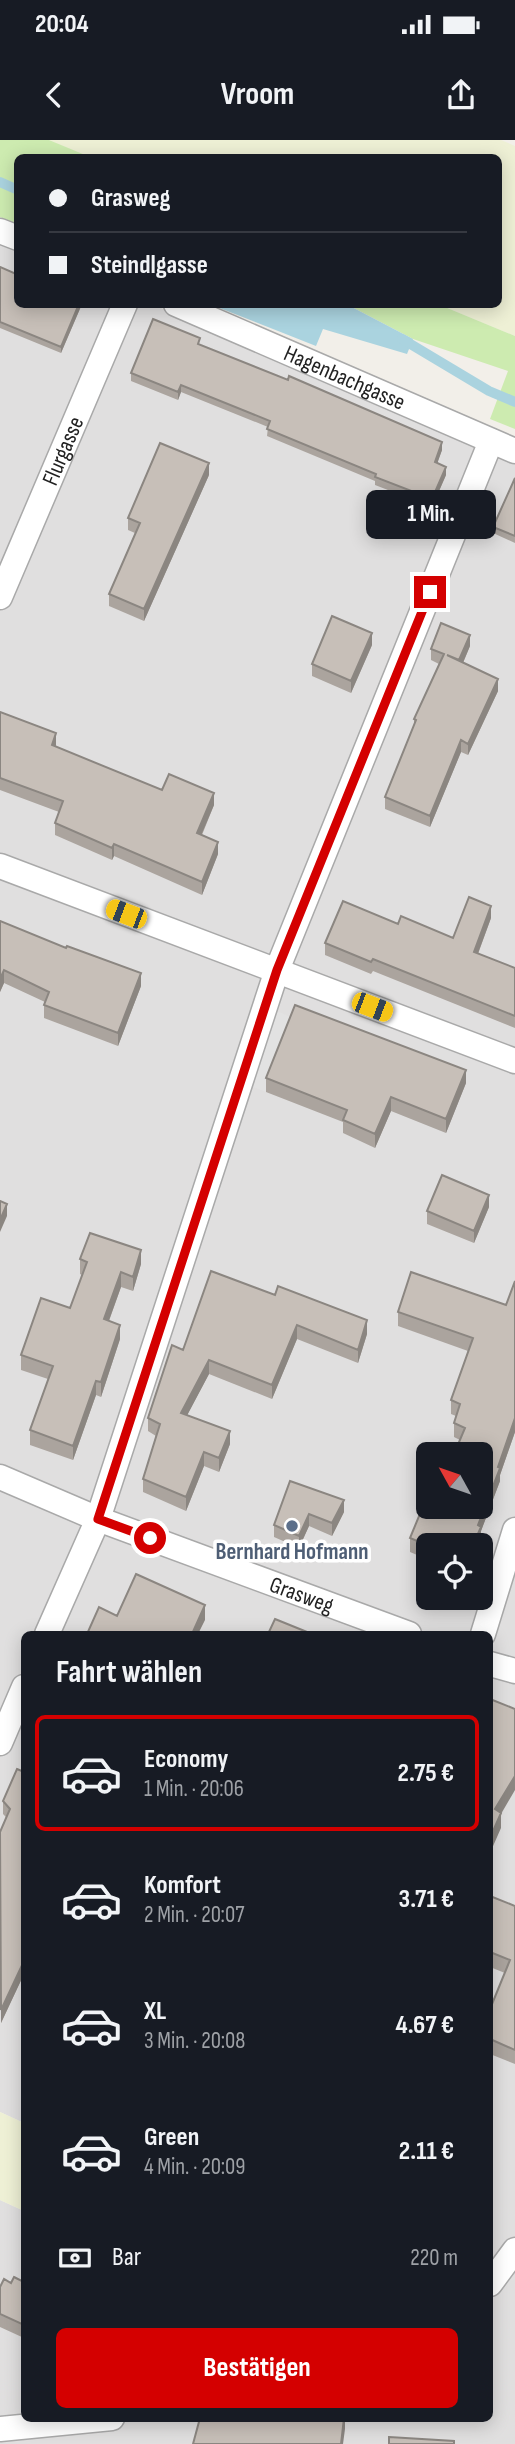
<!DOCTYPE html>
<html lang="de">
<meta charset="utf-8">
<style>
:root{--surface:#171b24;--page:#20242c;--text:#f1f3f6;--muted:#9ea1a6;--line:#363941;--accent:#d40000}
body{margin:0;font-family:"Sofia Sans Condensed",sans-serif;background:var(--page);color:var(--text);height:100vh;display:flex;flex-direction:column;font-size:26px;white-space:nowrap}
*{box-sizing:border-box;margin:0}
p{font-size:23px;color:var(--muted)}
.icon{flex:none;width:38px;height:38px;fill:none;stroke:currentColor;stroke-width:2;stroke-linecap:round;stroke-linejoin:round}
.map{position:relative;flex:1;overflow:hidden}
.side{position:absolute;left:21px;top:1491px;width:472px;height:791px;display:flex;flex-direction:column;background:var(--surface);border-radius:10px;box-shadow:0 4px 18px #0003}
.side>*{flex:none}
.top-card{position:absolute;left:14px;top:14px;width:488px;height:154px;border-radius:10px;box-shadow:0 4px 18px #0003;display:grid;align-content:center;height:154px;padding:0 35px;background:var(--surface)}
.needle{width:46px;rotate:310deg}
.buttons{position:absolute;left:416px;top:1302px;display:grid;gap:14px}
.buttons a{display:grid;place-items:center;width:77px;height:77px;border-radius:10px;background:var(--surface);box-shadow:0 4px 18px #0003;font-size:35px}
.end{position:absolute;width:32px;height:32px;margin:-16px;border:9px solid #d40000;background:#fff;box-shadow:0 0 0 4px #fff}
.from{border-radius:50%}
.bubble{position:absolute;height:49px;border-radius:10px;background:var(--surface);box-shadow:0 4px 18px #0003;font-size:23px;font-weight:700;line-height:49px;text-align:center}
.car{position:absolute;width:21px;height:42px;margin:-21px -10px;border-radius:9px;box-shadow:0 0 5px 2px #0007;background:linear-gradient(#f5c518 24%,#345 0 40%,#f5c518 0 76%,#345 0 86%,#f5c518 0)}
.top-card b{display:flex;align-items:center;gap:24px;height:66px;font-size:26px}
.top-card b+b{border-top:2px solid var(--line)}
.top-card i{width:18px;height:18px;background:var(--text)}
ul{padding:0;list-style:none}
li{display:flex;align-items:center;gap:21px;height:116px;margin:0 14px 10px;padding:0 21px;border:4px solid transparent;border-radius:10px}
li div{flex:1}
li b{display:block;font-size:26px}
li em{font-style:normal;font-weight:700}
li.on{border-color:var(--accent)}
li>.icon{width:63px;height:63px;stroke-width:1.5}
h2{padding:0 35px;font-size:32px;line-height:84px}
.pay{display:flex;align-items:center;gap:18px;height:77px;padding:0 35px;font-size:26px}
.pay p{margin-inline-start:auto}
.action{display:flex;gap:14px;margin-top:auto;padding:14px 35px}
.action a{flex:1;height:80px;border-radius:10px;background:var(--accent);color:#fff;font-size:28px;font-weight:700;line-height:80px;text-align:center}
.status{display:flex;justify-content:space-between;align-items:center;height:49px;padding:0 35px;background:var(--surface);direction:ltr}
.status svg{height:19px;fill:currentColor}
header{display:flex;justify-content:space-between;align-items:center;height:91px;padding:0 35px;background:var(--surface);font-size:32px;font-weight:700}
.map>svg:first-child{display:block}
</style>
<div class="status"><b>20:04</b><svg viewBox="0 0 49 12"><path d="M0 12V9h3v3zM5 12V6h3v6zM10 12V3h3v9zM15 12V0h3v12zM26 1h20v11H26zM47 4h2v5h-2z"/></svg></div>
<header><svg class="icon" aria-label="back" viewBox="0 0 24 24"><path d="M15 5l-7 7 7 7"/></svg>Vroom<svg class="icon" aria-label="share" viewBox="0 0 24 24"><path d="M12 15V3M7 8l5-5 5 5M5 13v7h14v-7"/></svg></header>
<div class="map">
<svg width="515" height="2304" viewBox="0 0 515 2304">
<rect width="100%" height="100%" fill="#f2efe9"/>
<path fill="#e0dfdf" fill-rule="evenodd" d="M0,99L17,107L18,164L154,165L515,317V2304H0V2060L24,2071V2278H490V1494H24V1983L0,1972ZM429,1314H481V1367H429ZM429,1405H481V1458H429Z"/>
<path fill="#eef0d5" d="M49,0H501L515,6V196L440,165L499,164V18H90Z
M0,1972L24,1983V2071L0,2060Z"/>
<path fill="#cdebb0" d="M0,0H49L90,17L18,18L17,84L0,77Z
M348,165H440L515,196V289L490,279L508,231L413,199Z"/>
<path fill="#e2e2e2" d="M277,871L295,879L266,952L248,945Z"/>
<path fill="#aad3df" d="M212,165H348L413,199L407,214L323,189L316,206Z"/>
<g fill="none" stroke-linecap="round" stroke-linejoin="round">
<path stroke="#aad3df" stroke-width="10" d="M0,42L18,50
M402,199L489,251L515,262"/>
<defs>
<g id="street">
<path d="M0,91L18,98"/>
<path id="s1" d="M176,164L515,311"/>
<path id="s2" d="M0,457L125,164"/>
<path d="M0,726L515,921"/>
<path id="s3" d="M0,1337L98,1379L409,1494"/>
<path d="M47,1494L98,1379L277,830L491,301"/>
<path d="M483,1494L515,1390"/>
<path d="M490,1524L515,1531"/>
<path d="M0,1603L24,1547"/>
<path d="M490,2144L515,2110"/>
<path d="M0,2289L112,2278"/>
</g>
</defs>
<use href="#street" stroke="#a9a9a9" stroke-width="27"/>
<use href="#street" stroke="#fff" stroke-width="24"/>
</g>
<path fill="#aba49e" d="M0,127L82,164L61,213L0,188Z
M200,205L442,310L437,323L446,335L432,367L375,345V341L267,296L268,287L181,252L178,260L131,241V233Z
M209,335L144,481L109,466V454L135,393L128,390V378Z
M515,338V403L493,393V387Z
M372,505L351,553L312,536V524Z
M470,506L463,523L498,551L468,615L461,612L430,687L385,669V657L414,585V579L439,524L431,520V509Z
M0,572L56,605V607L162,650L214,665L202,695L218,714L202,755L114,716L112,720L55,695V683L59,672L0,650Z
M491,778L478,814L515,828V888L373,831L371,834L325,815V803L398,784L453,798Z
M0,781L141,846L118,906L44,878V865L45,862L4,843L0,852Z
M266,938L466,943L446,993L391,971L375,1008L343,993V982L266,952Z
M489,1067L474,1103L427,1084V1071Z
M80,1119L141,1124L133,1151L121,1147L109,1181L120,1199L101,1257L96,1255L73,1320L30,1305V1290L48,1239L21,1230V1215L70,1168L82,1135L80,1134Z
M211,1131L367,1194L358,1223L297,1199L272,1259L209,1234L187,1275L230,1304L219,1332L204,1326L186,1371L143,1352V1339L156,1296L148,1291V1278L183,1210Z
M515,1141V1292L500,1335V1341L481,1391V1401L429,1405V1420L410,1412V1398L433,1368L460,1300L454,1297V1283L456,1276L451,1274V1260L468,1211L398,1186V1172L506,1165Z
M290,1341L344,1372L332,1396L309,1386L299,1408L274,1397V1385Z
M24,1631V1834L1,1883L0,1692L6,1677L3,1674V1661Z
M490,1756L515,1766V1924L490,1914V1869L505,1833L490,1827Z
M24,2142V2198L0,2187V2147L11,2143Z"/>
<path fill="#8b8681" d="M79,164H82L61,213V207Z
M181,245V252L178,260V252Z
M442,302V310L435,330V322Z
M209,323V335L144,481V469Z
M446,327V335L432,367V359Z
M372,493V505L351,553V541Z
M470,495V506L459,532V520Z
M498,539V551L468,615V604Z
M56,593V605L52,617V605Z
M461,600V612L430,687V676Z
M214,653V665L197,705V693Z
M218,702V714L202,755V742Z
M114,704V716L112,720V708Z
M491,766V778L474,824V812Z
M4,830V843L0,852V839Z
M141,833V846L118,906V893Z
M466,930V943L446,993V979Z
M391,957V971L375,1008V994Z
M489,1055V1067L474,1103V1091Z
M7,1064V1076L0,1092V1080Z
M141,1110V1124L133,1151V1137Z
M121,1132V1147L104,1194V1179Z
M367,1180V1194L358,1223V1210Z
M120,1185V1199L101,1257V1242Z
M297,1185V1199L272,1259V1245Z
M209,1220V1234L181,1287V1273Z
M96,1241V1255L73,1320V1306Z
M515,1278V1292L500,1335V1341L481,1391V1401L479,1405H473L478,1385Z
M230,1291V1304L219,1332V1318Z
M204,1312V1326L186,1371V1357Z
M344,1360V1372L332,1396V1383Z
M309,1374V1386L299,1408V1396Z
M205,1465V1480L198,1494H192Z
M515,1636V1650L501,1674V1688L490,1713V1698L495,1669Z
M24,1821V1834L1,1883V1870Z
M344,2278H345V2289L343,2304H341Z"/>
<path fill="#c7bfb8" stroke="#8b8681" stroke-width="2" d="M0,127L16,134L18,130V164H79L61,207L0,182Z
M153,179L200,198L198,204L288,240L289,236L442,302L435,322L446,327L432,359L375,337L376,334L267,289L270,281L181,245L178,252L131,233Z
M160,303L209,323L144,469L109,454L140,383L128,378Z
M515,338V396L493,387Z
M332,476L372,493L351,541L312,524Z
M441,483L470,495L459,520L447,515L498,539L468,604L461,600L430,676L385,657L416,580L414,579L444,514L431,509Z
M0,572L56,593L52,605L162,650L169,634L214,653L197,693L218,702L202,742L114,704L112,708L55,683L63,661L0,638Z
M469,757L491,766L474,812L515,828V876L373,819L371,822L325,803L343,761L398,784L401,776L453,798Z
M0,781L66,808L67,806L141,833L118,893L44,865L49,852L4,830L0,839Z
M295,865L466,930L446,979L391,957L375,994L343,980L347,970L266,938Z
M442,1035L489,1055L474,1091L427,1071Z
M0,1061L7,1064L0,1080Z
M90,1093L141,1110L133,1137L121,1132L104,1179L120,1185L101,1242L96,1241L73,1306L30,1290L53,1226L21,1215L41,1158L70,1168L87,1122L80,1119Z
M211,1131L275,1155L278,1146L367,1180L358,1210L297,1185L272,1245L209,1220L181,1273L230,1291L219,1318L204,1312L186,1357L143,1339L160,1284L148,1278L172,1205L183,1210Z
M411,1132L506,1165L515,1141V1278L498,1327L500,1328L478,1385L481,1387L473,1405L429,1406L410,1398L424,1364L433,1368L434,1367H481V1314H454L465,1288L454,1283L460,1264L451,1260L473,1198L398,1172Z
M290,1341L344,1360L332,1383L309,1374L299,1396L274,1385Z
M136,1434L205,1465L192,1494H87L99,1467L117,1476Z
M275,1479L312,1494H268Z
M490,1559L515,1569V1636L495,1669L501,1673L490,1698Z
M17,1629L24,1632V1631V1821L1,1870L0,1692L10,1669L3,1661Z
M490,1756L515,1766V1910L490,1899V1869L510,1820L490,1812Z
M14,2137L24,2142V2185L0,2174V2147L4,2139L11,2143Z
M200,2278H344L341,2304H193Z
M389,2297L454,2301V2304H389Z"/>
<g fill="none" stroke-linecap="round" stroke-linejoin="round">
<path stroke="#d40000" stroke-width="9" d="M150,1398L98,1379L277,830L430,452"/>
</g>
<circle fill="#5c6f8a" stroke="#fff" stroke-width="2.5" cx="292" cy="1386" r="7"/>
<g text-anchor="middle" stroke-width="7" stroke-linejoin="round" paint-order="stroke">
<g font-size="23" fill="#222" stroke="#fff">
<text dy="8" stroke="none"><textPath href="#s1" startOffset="184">Hagenbachgasse</textPath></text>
<text dy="8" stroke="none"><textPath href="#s2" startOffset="159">Flurgasse</textPath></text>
<text dy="8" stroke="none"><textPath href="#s3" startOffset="324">Grasweg</textPath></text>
</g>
<g font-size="23" font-weight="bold" fill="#4e5e75" stroke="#fff">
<text x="292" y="1419">Bernhard Hofmann</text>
</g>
</g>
</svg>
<div class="buttons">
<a><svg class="needle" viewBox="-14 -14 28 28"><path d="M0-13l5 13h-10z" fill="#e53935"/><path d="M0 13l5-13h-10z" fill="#9ea1a6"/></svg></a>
<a><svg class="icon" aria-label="locate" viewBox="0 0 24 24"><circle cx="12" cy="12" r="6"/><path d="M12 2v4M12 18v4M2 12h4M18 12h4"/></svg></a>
</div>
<i class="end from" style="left:150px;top:1398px"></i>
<i class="end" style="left:430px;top:452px"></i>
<div class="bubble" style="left:366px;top:350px;width:130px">1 Min.</div>
<i class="car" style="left:126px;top:774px;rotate:291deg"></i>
<i class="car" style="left:372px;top:867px;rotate:111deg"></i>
<div class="top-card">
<b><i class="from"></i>Grasweg</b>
<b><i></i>Steindlgasse</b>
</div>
<section class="side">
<h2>Fahrt wählen</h2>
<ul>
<li class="on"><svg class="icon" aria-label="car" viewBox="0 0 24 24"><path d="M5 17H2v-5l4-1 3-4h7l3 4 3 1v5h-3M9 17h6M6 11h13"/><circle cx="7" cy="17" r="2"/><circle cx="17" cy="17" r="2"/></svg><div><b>Economy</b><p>1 Min. · 20:06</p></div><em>2.75 €</em></li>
<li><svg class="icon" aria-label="car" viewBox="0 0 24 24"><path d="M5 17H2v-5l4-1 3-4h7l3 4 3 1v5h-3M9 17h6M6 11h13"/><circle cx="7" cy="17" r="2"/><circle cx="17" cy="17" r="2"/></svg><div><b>Komfort</b><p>2 Min. · 20:07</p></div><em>3.71 €</em></li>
<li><svg class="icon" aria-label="car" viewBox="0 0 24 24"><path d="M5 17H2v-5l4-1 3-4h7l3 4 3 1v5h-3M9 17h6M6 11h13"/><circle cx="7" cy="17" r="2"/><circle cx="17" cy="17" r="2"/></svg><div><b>XL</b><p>3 Min. · 20:08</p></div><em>4.67 €</em></li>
<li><svg class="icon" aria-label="car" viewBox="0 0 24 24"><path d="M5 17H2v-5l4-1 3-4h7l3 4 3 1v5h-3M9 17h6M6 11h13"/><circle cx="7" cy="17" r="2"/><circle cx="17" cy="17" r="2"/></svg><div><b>Green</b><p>4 Min. · 20:09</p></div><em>2.11 €</em></li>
</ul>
<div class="pay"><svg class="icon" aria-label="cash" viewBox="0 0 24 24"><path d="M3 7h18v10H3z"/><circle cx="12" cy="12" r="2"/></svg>Bar<p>220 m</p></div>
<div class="action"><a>Bestätigen</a></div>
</section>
</div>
